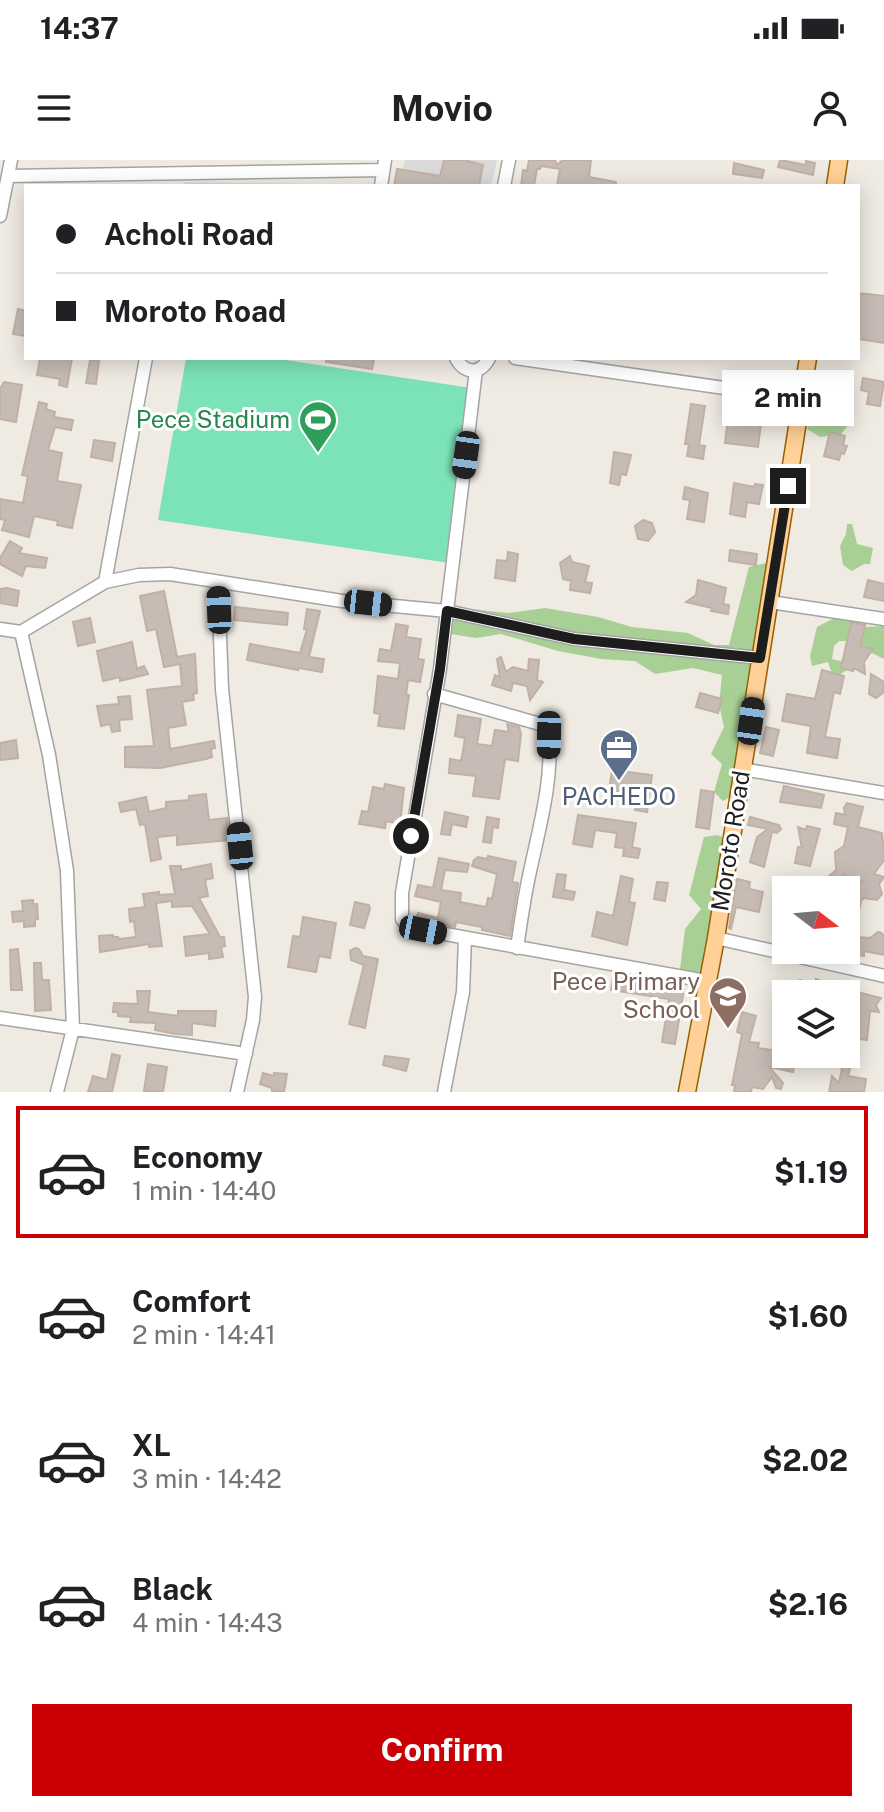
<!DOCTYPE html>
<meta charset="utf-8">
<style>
:root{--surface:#fff;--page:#f2f2f2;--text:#202124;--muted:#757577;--line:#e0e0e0;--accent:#ca0005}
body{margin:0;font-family:"Public Sans",sans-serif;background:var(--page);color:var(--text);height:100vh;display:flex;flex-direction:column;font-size:30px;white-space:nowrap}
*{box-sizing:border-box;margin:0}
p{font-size:26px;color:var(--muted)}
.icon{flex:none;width:44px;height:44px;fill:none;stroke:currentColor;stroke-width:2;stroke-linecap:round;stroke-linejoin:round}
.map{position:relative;height:932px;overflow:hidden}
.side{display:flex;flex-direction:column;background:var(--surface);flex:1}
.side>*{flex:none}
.guide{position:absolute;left:24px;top:24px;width:836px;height:176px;border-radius:0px;box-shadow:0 4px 20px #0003;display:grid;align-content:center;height:176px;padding:0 32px;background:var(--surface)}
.needle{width:52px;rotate:106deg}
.controls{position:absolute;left:772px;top:716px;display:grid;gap:16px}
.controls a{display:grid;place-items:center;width:88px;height:88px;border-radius:0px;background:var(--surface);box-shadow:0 4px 20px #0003;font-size:40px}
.end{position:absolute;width:36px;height:36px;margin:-18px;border:10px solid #1d1d1d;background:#fff;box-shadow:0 0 0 4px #fff}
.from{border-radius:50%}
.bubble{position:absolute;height:56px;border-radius:0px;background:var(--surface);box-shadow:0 4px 20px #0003;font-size:26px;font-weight:700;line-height:56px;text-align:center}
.car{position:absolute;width:24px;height:48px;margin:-24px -12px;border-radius:10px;box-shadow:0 0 6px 2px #0007;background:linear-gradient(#222 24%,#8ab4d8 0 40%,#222 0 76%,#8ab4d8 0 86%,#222 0)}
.guide b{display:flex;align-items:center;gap:28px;height:76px;font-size:30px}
.guide b+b{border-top:2px solid var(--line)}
.guide i{width:20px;height:20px;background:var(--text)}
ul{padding:14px 0 0;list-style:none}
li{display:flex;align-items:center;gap:24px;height:132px;margin:0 16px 12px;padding:0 16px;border:4px solid transparent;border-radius:0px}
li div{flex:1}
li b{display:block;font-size:30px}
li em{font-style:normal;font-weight:700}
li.selected{border-color:var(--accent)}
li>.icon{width:72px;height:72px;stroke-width:1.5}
.button{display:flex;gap:16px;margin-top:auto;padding:16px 32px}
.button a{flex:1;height:92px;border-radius:0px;background:var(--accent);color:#fff;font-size:32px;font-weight:700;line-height:92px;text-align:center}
.status{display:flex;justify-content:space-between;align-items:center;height:56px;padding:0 40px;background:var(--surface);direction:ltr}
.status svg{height:22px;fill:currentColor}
header{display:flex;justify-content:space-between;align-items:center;height:104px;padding:0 32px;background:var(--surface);font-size:36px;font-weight:700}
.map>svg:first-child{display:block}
</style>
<div class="status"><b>14:37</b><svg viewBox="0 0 49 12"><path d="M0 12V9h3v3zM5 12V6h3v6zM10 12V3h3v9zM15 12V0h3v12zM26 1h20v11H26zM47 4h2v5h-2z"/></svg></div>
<header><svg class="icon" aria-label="menu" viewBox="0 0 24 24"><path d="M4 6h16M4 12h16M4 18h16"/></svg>Movio<svg class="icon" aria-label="person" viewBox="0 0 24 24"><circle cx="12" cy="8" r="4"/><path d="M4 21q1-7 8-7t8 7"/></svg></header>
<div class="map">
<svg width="884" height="932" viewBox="0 0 884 932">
<rect width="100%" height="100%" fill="#efeae2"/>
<path fill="#dbdada" d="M405,0H497L491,26H400Z
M184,22L371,25L184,26Z"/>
<path fill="#a8d095" d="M817,234L827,236L830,251L850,263L841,274L820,277L807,269Z
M847,364H852L857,384L873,388L870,404H864L852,411L843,405L840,386L846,374Z
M766,403L777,408L761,481L749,503L755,512L733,635L723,641L714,632L722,604L711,594L724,567L719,544L722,515L693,508L655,514L635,501L601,499L558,491L501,474L476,478L445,473L450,447L509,453L545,448L598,457L632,467L688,473L714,485H729L749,407Z
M836,457L860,461L865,467L884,466V499L848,481H839L834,486L832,499L849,503L847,510L839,515L831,511L828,502L812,506L810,496L817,467Z
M717,675L730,680L705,816L680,809L685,769L701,749L689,735L704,677Z"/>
<path fill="#7ce2b8" d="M186,198H272L478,229L450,403L158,360Z"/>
<path fill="#c7bcb5" stroke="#c1b0a4" stroke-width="2" d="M444,0H464L483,5L479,26H394L397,9L440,16Z
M529,0H555L557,5L563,0H591L589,17L616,22V26L557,25L560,9L541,6L540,9H537L534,26H521L523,10L527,11Z
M780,0L806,5V1L815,3L813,15L778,7Z
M734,3L764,10L762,18L733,14Z
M858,133L884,136V183L858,179Z
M18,149L26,151V176L13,174Z
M40,198H72L67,227L59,225L60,219L37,215Z
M326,198H369L374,199L372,209L326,202Z
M90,200L99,201L96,224L86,223Z
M863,218L884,222L880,246L867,244L869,232L861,230Z
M4,222L22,225L16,262L0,259V229Z
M39,242L47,244L46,249L55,252L54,257L73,260L71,270L55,267L48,290L62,293L57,321L81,325L72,368L57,365L58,361L34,356L29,377L2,370L5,360L0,359V339L23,343L28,316L22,315Z
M691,244L705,246L699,285L705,286L703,299L687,296L689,284H685Z
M728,259L761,263L758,287L725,283Z
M830,272L845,276L843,285L847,286L844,294L841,293L839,300L824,296Z
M94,280L115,283L112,301L91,297Z
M614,292L631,295L626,315L621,314L619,325L610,323Z
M734,323L754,327L755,324L763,325L759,344L747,342L745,357L730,354Z
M685,327L708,333L704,362L687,359L690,340L683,339Z
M643,360L652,363L655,372L648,381L638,379L635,366Z
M10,381L22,388L19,393L47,398L45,408L26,406L22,416L0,404V398Z
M730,390L757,394L756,405L729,401Z
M508,392L518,394L515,421L495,418L497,400L507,401Z
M570,396L572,402L589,406L585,422L592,423L590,433L570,430L571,421L563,419L560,403Z
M698,420L726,428L723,444L729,445L728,454L711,451L712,448L686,442L696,435Z
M868,420L884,424V441L864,437Z
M7,428L19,431L17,446L0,443V429Z
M164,431L177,497L195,494L197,533L193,534L194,540L182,542L186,565L168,568L170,589L214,581L215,588L211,589L212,597L206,599L160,608L125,607V587L154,586L147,530L182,526L180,504L164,507L156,469L147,471L140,436Z
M235,447L288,453L287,465L234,460Z
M307,449L320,451L309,497L324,499L322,512L299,508L298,510L247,500L250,484L300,493L307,469H304Z
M90,458L95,482L78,486L73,462Z
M851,463L865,465L860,486L873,489L864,502L865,514L854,508L853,511L841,508Z
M396,464L408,466L406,477L421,479L418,499L424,500L420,522L408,520L406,535H409L404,569L378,566L380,554L374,553L378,516L398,519L400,503L378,501L380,489L391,491Z
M132,482L137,509L144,506L148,514L120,521V517L103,521L97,491Z
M501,497L506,512L513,507L528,511L529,499L539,500L537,520L543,522L530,540L527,526L513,523L511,531L492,525L495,515L500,517L497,499Z
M822,510L844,516L840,534L834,532L825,577L840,579L837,598L807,593L811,566L782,561L787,534L815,539Z
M871,514L884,522V532L876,538L869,534Z
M700,533L722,539L718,553L696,547Z
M130,536L132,559L119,560L120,571L112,572L110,564L101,566L97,546L119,544L118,537Z
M458,555L481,559L477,584L492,586L495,570L509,572L507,564L519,567L521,574L518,601L505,599L499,639L473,636L476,616L449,613L450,599L461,601L463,591L465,578L455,576Z
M766,567L779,570L773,596L760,593Z
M620,572L631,573L627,596L617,594Z
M16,580L18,598L0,600V583Z
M612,610L652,615L647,652L635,650L637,635L609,631Z
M385,624L404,628L400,664L386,661L385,668L359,664L362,651L368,652L373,627L384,629Z
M784,626L824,635L821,648L780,642Z
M701,630L714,632L709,669L696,667Z
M206,634L209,660L227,658L229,680L177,685V675L157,677L161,699L151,701L145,664L140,665L136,649L121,652L119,643L146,637L149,652L166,648V642L189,640V636Z
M847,643L863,647L858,667L882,673L884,694V700L874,714L884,717L879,724L882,734L877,740L864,738L861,741L855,771L854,767L846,766V750H851L848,734L863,721L845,718L844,714L836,723L831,722L829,716L836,710L835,692L844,686L848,667L834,664L836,653L845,655L844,648Z
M445,652L468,657L466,667L452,664L450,675L441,674Z
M578,655L636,663L632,687L640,689L638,698L623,696L624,688L615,687L617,673L595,670L592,687L573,684Z
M487,657L499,659L498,668L493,667L491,683L483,682Z
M750,657L779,665L781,669L777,673L772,672L764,707L750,702L757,677L768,669L748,665Z
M807,666L820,669L810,706L795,703L798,687L802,688L798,667L806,670Z
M488,696L516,702L512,722L518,723L510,776L482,770V767L456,762L455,767L416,758L418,753L438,758L441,742L415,736L418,725L433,728L439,698L469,704L467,712L445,710L441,730L461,733L460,742L486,747L488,738L492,739L497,714L472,706L474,700L478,697L487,699Z
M211,704L213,718L205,720L208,736L199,738L220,777H224L225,786L221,787L223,797L209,799V793L186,796L184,777L210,774L192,746L172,747V741L156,743L162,786L149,787V784L100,792L99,776L113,775V777H118L119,779L136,777L134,761L130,762L129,749L145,747L143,734L159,732V735L175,734L170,706H181V710Z
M557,714L566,715L564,730L575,732L573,740L553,737Z
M621,716L633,719L629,742L635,743L627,785L592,776L597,752L613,756Z
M737,719L750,722L749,729L763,732L759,752L736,747L731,769L729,768Z
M657,722L668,723L665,741L654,739Z
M33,740V744H37L38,759H35V766L24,767V761L13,762L12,752L23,751L22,741Z
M355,742L369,745L370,749L364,768L350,765Z
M303,757L336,763L330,798L319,796L316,812L288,807L293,776L300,777Z
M878,772L882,773L884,778V795L864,791V796L852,794L857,777L870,778Z
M355,788L359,789L363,796L378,799L365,868L349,864L364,805L351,800L350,791Z
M18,789L22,830H11L10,790Z
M34,803H41L42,820H49L51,850L35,851Z
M613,817L684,829L675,884L662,882L669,839L611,830Z
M816,819L824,822L821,831L813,829L815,825L807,834H802L800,820L815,824Z
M137,831H150L148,852L178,856V851H216L215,866L192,863V875L176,874L155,870L156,863L130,862L131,857L118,856V852H113L114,843L138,844Z
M853,831L881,838L876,845L879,852L870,851L867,880L846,877V861Z
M742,852L756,856L749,882L759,883L758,888L797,894L793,912L769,907L783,923L781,929L776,928L772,917L763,929L752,927L751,932H734L735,925H732L742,874L737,872Z
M112,894L120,896L112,932H88L93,916L107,920Z
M385,896L409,899L406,911L383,905Z
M844,898L852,900L848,916L866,919L864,932H829L832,916L839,923Z
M148,904L167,907L163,932L144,931Z
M263,913L274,916V913L287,914L284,932L272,931V928L260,924Z"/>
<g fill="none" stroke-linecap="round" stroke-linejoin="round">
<defs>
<path id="minor" d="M8,16L383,10
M381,26L385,0
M504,26L509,0
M0,56L11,0
M456,198C464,214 481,215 489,198
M515,198L801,239
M476,210L440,509L402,733V759L407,765L423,770L706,821
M105,422L146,198
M218,423L222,529L255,837L253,860L237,932
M770,442L884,459
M0,469L21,472L105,422L139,415L170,414L342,441L447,451L574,479L760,498
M21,472L49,595L67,711L73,869L57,932
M434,534L540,564L548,571C555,620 536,678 527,726C523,746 520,767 517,788
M742,609L884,633
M716,778L884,816
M0,858L246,894
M444,932L463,832L465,778"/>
<path id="major" d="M835,26L839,0
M687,932L716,778L808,198"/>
</defs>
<use href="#minor" stroke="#a4a4a4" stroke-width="15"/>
<use href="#major" stroke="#966100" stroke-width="19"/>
<use href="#minor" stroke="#fff" stroke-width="12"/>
<use href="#major" stroke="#ffd097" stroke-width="16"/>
</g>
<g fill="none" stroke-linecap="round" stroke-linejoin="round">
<path stroke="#1d1d1d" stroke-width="10" d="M411,676L440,509L447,451L574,479L760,498L788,326"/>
</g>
<defs>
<symbol id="stadium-pin" viewBox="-11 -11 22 30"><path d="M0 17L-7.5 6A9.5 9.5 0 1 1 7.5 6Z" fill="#2e9e5b" stroke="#fff"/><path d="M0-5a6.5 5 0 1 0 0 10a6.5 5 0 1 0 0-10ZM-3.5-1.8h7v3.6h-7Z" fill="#fff"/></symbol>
<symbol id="office-pin" viewBox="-11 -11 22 30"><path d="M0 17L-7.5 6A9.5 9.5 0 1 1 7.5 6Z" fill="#5c6f8a" stroke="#fff"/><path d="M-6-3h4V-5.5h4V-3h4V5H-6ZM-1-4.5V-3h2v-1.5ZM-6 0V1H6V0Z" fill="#fff"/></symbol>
<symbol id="school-pin" viewBox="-11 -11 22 30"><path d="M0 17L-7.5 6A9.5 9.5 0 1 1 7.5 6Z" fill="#8d6e63" stroke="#fff"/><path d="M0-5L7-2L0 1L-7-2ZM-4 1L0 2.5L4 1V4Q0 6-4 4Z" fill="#fff"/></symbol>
</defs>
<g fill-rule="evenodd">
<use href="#stadium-pin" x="296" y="238" width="44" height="60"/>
<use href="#office-pin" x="597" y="566" width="44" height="60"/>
<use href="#school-pin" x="706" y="814" width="44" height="60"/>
</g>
<g text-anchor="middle" stroke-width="6" stroke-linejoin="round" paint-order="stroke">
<g font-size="24" fill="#27864d" stroke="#fff" text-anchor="end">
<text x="290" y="268">Pece Stadium</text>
</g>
<g font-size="24" fill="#4e5e75" stroke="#fff">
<text x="619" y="645">PACHEDO</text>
</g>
<g font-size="24" fill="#1d1d1d" stroke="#fff">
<text transform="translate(731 681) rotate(-81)" y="8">Moroto Road</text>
</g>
<g font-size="24" fill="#785e54" stroke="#fff" text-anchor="end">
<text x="700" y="830">Pece Primary<tspan x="700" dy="28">School</tspan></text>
</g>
</g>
</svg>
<div class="controls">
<a><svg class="needle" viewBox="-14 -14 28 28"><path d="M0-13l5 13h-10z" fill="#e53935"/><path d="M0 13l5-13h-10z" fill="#757577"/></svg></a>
<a><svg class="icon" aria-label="layers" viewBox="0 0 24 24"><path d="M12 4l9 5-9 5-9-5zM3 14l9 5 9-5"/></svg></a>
</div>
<i class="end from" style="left:411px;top:676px"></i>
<i class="end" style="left:788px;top:326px"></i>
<div class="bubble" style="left:722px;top:210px;width:132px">2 min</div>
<i class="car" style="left:466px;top:295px;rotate:188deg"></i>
<i class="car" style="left:368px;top:443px;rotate:96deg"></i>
<i class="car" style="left:219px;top:450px;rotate:358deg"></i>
<i class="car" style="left:751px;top:561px;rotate:8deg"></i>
<i class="car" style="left:549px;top:575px;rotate:181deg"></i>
<i class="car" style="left:240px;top:686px;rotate:354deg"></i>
<i class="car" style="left:423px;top:770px;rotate:101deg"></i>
<div class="guide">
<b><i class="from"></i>Acholi Road</b>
<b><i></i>Moroto Road</b>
</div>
</div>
<section class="side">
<ul>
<li class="selected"><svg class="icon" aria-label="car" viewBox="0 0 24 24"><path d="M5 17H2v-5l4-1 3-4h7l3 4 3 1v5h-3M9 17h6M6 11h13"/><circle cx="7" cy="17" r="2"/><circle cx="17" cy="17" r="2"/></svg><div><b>Economy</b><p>1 min · 14:40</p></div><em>$1.19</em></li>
<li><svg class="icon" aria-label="car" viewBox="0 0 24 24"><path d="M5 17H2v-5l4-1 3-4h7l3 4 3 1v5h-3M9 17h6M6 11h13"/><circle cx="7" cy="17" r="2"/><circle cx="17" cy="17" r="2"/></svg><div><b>Comfort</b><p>2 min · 14:41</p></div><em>$1.60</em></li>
<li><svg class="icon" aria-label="car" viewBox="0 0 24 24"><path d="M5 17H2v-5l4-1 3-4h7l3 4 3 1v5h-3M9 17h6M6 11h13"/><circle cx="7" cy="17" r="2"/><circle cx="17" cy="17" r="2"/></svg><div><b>XL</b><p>3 min · 14:42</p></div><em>$2.02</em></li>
<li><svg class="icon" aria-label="car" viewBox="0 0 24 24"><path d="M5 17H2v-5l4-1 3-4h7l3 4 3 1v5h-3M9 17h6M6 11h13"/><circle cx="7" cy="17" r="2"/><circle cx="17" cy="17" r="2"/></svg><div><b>Black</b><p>4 min · 14:43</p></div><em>$2.16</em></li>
</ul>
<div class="button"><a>Confirm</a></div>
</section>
